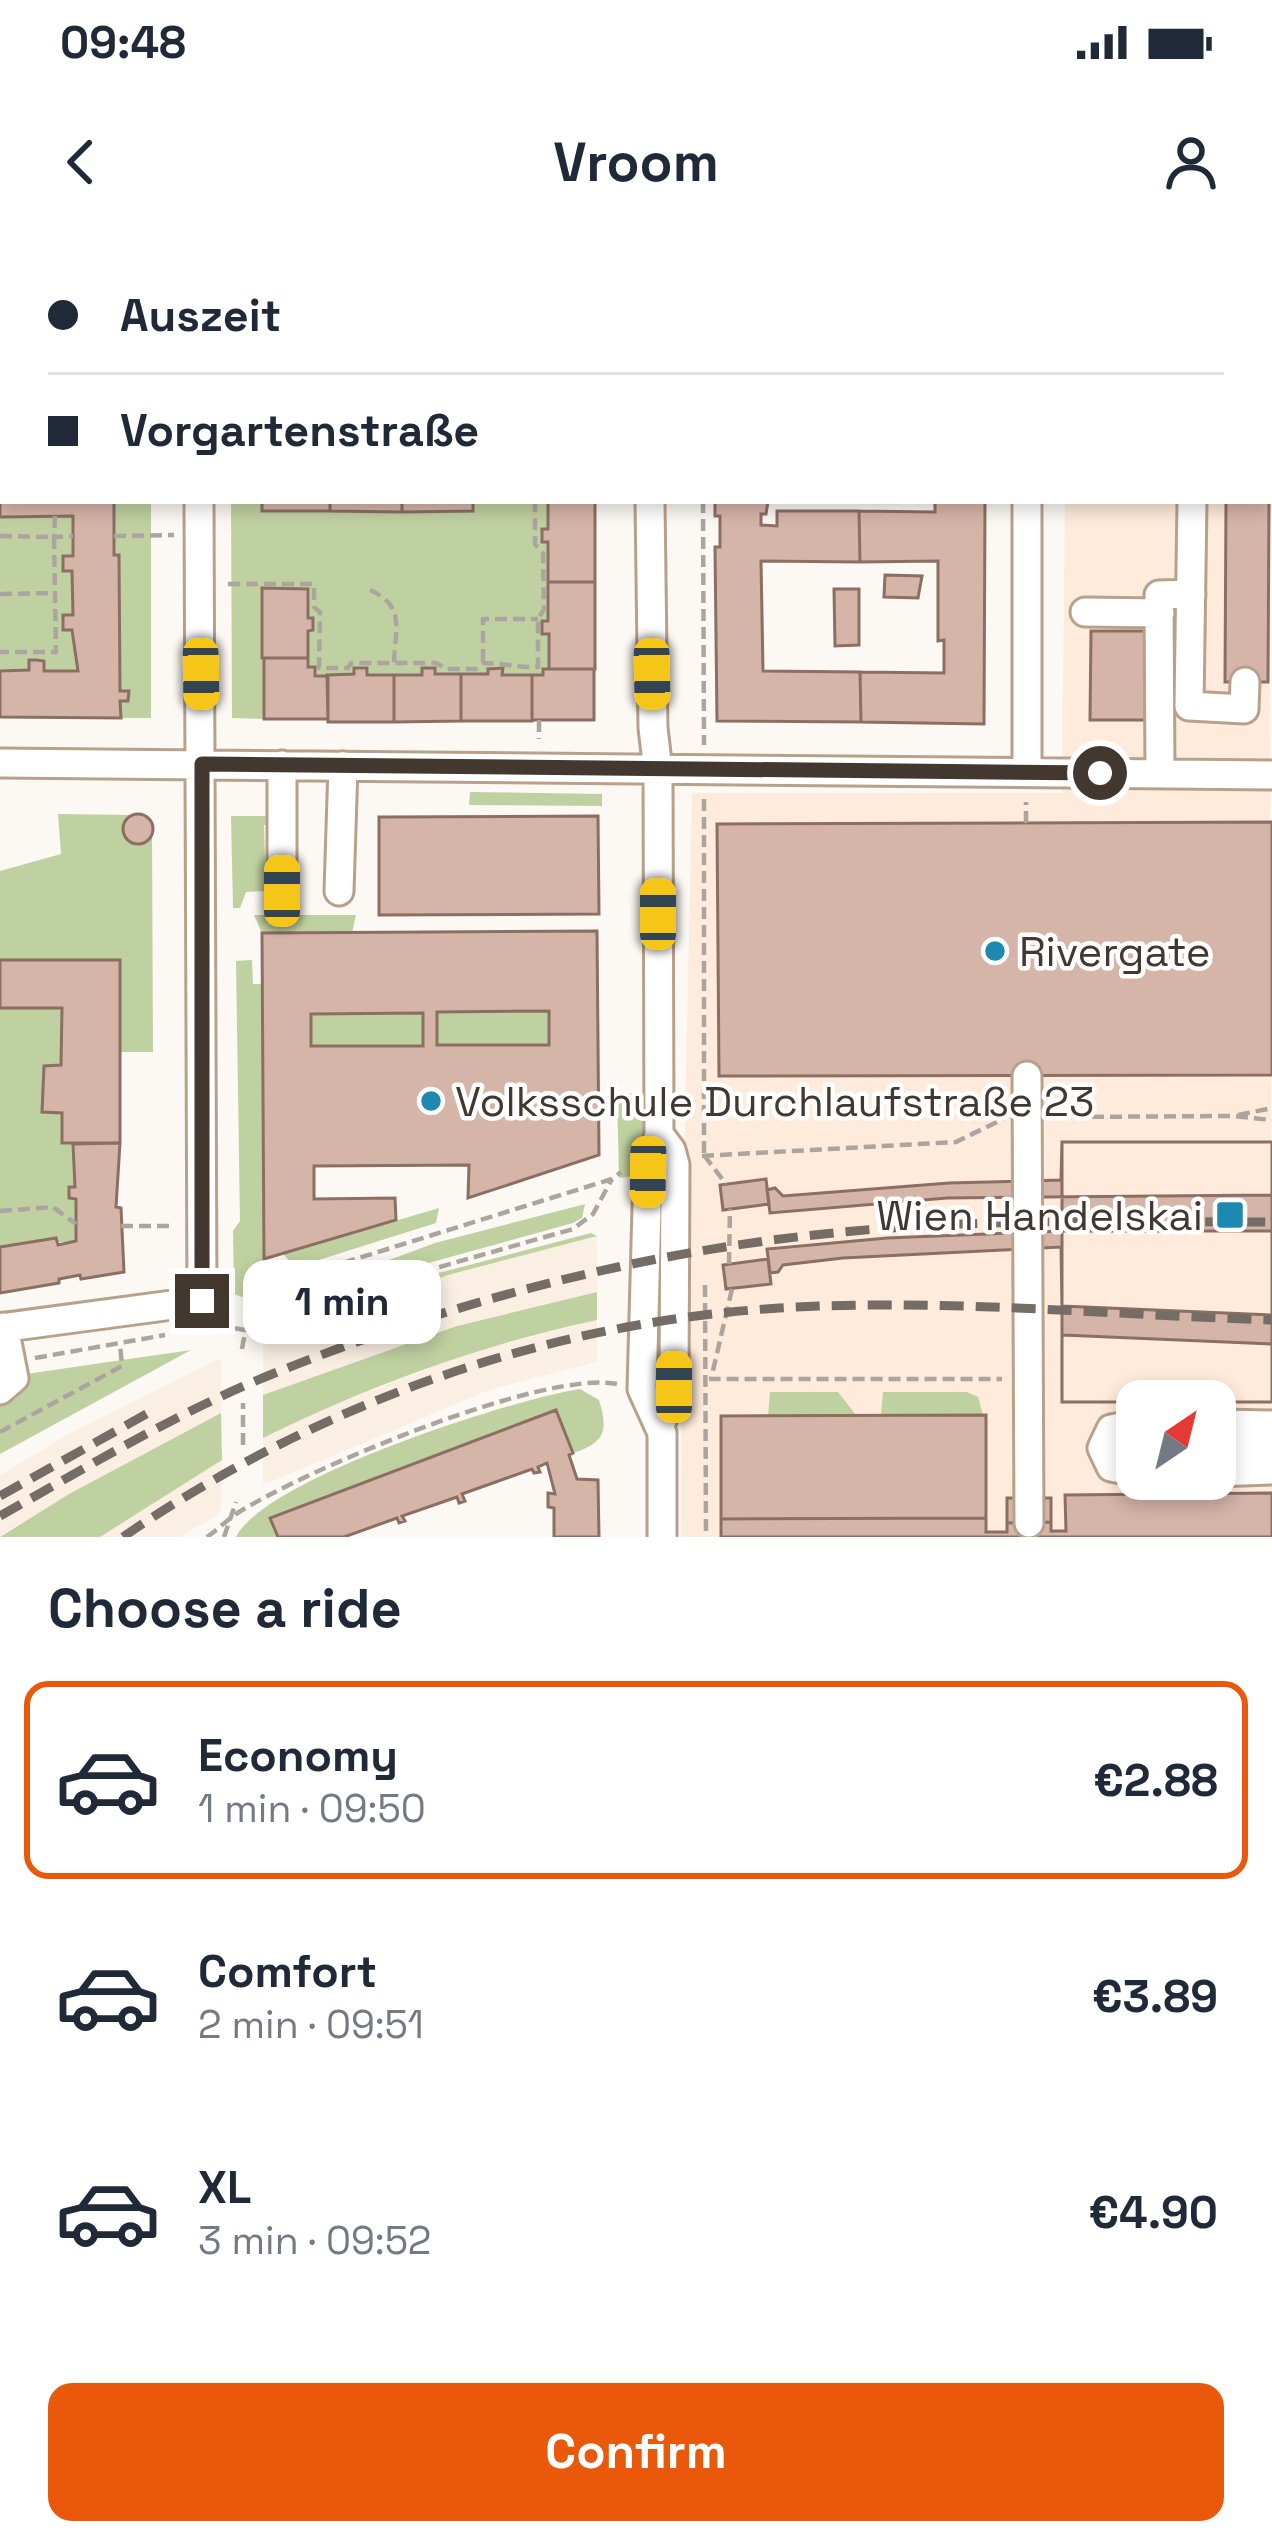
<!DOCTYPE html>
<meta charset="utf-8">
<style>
:root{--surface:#fff;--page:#f6f6f7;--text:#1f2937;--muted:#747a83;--line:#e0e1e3;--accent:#ea580c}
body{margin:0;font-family:"Space Grotesk",sans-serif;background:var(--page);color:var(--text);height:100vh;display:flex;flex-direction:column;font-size:45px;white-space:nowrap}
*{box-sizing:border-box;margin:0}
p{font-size:39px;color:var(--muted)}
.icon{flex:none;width:66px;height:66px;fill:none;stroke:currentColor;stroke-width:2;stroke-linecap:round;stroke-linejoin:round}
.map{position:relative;height:1297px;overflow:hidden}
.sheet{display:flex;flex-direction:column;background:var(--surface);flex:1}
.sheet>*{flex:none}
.hud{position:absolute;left:0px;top:0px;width:1272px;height:264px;box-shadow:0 6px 18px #0003;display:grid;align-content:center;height:264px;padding:0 48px;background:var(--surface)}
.needle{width:78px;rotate:35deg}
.tools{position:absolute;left:1116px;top:1140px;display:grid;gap:24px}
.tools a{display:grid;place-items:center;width:120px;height:120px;border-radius:24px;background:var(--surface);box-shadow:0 6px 18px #0003;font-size:60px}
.end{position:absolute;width:54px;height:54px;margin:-27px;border:15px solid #42382f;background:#fff;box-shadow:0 0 0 6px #fff}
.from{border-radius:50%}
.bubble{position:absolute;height:84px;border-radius:24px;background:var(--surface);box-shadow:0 6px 18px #0003;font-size:39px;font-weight:600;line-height:84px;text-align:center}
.car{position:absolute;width:36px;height:72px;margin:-36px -18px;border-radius:15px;box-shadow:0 0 9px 3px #0007;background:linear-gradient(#f5c518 24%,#345 0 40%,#f5c518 0 76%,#345 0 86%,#f5c518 0)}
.hud b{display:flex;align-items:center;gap:42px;height:114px;font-size:45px}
.hud b+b{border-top:3px solid var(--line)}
.hud i{width:30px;height:30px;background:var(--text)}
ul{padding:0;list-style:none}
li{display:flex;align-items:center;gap:36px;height:198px;margin:0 24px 18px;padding:0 24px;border:6px solid transparent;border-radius:24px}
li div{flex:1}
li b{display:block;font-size:45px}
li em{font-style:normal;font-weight:600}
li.on{border-color:var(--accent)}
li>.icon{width:108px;height:108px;stroke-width:1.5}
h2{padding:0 48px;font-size:54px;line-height:144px}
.cta{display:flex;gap:24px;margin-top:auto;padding:24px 48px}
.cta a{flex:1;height:138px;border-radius:24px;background:var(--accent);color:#fff;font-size:48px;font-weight:600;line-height:138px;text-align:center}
.status{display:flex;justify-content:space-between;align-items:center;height:84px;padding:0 60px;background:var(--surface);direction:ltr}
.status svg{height:33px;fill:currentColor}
header{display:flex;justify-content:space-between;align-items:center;height:156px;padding:0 48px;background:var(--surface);font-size:54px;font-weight:600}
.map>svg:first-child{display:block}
</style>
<div class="status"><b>09:48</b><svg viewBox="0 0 49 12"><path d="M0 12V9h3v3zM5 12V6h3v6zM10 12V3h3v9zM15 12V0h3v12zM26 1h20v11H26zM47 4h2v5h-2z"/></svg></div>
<header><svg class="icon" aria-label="back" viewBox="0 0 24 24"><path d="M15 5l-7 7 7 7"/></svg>Vroom<svg class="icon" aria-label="person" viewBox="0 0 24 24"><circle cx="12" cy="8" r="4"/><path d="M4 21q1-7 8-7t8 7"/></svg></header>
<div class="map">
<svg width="1272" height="1297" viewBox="0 0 1272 1297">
<rect width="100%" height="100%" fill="#fcf8f3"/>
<path fill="#feebdb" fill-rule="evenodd" d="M1269,196L1272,1297H681L682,1029L692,553H1062L1065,261H1269ZM1137,1161H1215V1239H1137Z"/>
<path fill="#fbefe3" d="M597,996V1052L457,1086L263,1155V1100L448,1035Z
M597,1080V1122L489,1150L263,1245V1198L320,1170L466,1114Z
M221,1118V1173L69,1254L0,1296V1235L74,1191Z
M222,1220L221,1269L218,1275L179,1297H100Z"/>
<path fill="#c0d1a1" d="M114,261H151V478H121L120,461H128L129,451H120L119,316L114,315Z
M231,261H262L263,271H472L473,261H548V289H542V301L548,302L549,429H543V435H502V428L489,429L488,434H435L434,428H422V435H367V428L354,429V434L315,436V427H308V391L313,390V378H308L307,349L262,348L264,479L232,478Z
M73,276V316L63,317V330L72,331L73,375L63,376V389L72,390L78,431H44V421L36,420L29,430L0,431V277Z
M470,552L602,554V566L469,565Z
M58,574L130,575L124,582V595L131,603H145L152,593L153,812H121L120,720H0V631L61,614Z
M231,576H274V585H264L266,651L246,652L240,668H233Z
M254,675H356L352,693H262Z
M252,720L253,744H262L264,1019L271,1027L252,1051L242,1057L234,1054L233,991L240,981L236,721Z
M0,768H62L61,825L44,826L42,871L62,873V903L73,904L75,947L69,948V958L76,959V1001L0,1007Z
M549,771V805H437V772Z
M423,773V806H311V774Z
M651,853L642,935L619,938L617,854Z
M585,964L582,978L573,983L432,1022L277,1076L273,1063L435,1003Z
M439,968L436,983L306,1024H292L283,1014Z
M591,993L597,996L448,1035L263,1100L265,1094L431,1035Z
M597,1052V1080C480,1105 370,1145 263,1198V1155L457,1086Z
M191,1110L0,1214V1159L26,1134Z
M580,1149L599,1160C609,1192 604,1203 573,1213L555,1171L270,1277L278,1297H236C264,1239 513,1159 580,1149Z
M770,1152H838L856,1175L768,1176Z
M883,1152H967L978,1157L983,1175H881Z
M221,1173L222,1220L100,1297H0L69,1254Z"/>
<path fill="#d5b5a8" stroke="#8b6f62" stroke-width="3" fill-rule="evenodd" d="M1067,0H1272V5L1067,3Z
M0,227L3,261H114V315H119L120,451H129L128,461H120L121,478L0,477V431L29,430V420H36L44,421V431H78L72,390H63V375H73L72,331H63V316H73V276L0,277Z
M262,261H330V271H262Z
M330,261H402V272L330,271Z
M402,261H473V271L402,272Z
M548,261H595V342H548V302H542V289H548Z
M715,261H768L766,274H761V285L777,286V271H859L860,322L761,321L763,431L860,432L861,482L717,481L715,307H720V276H715Z
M935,261H985L984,484L861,482L860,432L944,433V400L938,401V321L860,322L859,271L935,272Z
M1226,261H1269L1268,442H1225Z
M885,335L922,336L918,358L884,357Z
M548,342H595V429H549V394H542V381H548Z
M262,348L308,349V378H313V390L308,391V418H262Z
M834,349H859V405L835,406Z
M1091,391H1146L1145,480H1090Z
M264,418H308V427H315V436H328V479H264Z
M354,428H367V435H394V482H328L327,435L354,434Z
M422,428H435V434H461V481L394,482V435H422Z
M503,428L502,435H532V481H461V434H488V429Z
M543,429H594V480H532V435H543Z
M123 589a15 15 0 1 1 30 0a15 15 0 1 1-30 0Z
M598,576L599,674L379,675V577Z
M1272,582V835L719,836L717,584Z
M597,691L599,915L468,958L469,925L314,926V959L395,958L396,980L264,1019L262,693ZM549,771V805H437V772ZM423,773V806H311V774Z
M0,720H120V903H62V873L42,872L44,826L61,825L62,768H0Z
M1062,902H1272V955L947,958L770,973L767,950L775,948L783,956L949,943L1061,940Z
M1062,902H1272V1162H1062Z
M120,903L116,967L121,968L124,1032L81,1039L80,1035L59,1039V1043L0,1053V1007L56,998L58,1005L76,1001V959L69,958V947H75L73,904Z
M766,939L769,964L723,970L720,945Z
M1062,991H1272V1075L1062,1066L1061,1007L843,1018L783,1025L778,1032L770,1033L767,1009L887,998Z
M768,1019L771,1044L726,1049L723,1025Z
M1062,1095L1272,1104V1162H1062Z
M556,1170L573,1213L569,1215L577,1239L598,1240L599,1297H554V1268L548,1267V1253L555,1254L547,1223L538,1227L540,1232L534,1233L532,1229L462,1254L465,1261L459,1263L457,1257L402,1276L405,1281L399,1283L397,1278L344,1297H278L270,1278Z
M986,1175V1278L721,1279V1176Z
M1272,1253V1297H721V1279L986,1278V1292H1007V1283L1051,1282V1291H1066L1065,1255Z
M1007,1258H1051V1282L1007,1283Z"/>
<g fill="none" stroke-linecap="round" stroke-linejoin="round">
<defs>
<path id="minor" d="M196,0V3
M646,0V3
M1028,3V0
M1269,220H1272
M650,261L653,488L658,530L659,894L648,931L642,1149L662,1193V1297
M1192,261L1189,466L1244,469L1245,442
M1085,372L1160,373
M0,523L1272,535
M1027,532V261
M1160,534L1159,355L1191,354
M282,651V525
M339,651L343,526
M1027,836L1029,1283
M659,894L671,910L675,925L674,1147L660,1186
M0,1088L202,1061L199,261
M0,1150L14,1138L4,1087
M1137,1184L1111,1189L1102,1208L1111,1227L1137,1232
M1215,1184L1272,1185
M1215,1208H1272
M1215,1232L1272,1230"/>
</defs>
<use href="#minor" stroke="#b8a18b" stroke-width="33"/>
<path stroke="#aca59f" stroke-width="4.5" stroke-dasharray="12 6" stroke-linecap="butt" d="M4,0V3
M60,0V3
M440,0L443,3
M526,0V3
M701,0V3
M392,3L396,0
M497,3V0
M0,23H3
M0,98H3
M0,156H3
M0,216H3
M703,261L704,505
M55,276L54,297L73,296
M0,296L54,297L56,412H0
M114,296L174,295
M228,344H314V367L320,372L319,428H348L351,423H436L447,429H476L483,423C503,423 518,428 538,427V379L544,369L543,313L535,304V261
M370,350C406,366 395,389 394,423
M0,354L55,353
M483,421V379H538
M539,480V499
M704,559V913
M1026,583V562
M1238,875L1272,868
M1056,877L1233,876L1272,880
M704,915L726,944
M702,916L956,902L1003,879
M0,971L53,967L76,984
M121,986H173
M729,1024L730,969
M705,1045L706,1297
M732,1049L711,1139H1002
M217,1085L256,1092L436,1028L573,989L593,974L612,939
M242,1109C246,1080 261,1058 285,1041L612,939L621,932
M35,1118L165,1095
M0,1192L122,1126L120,1104
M243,1205V1163
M207,1297C217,1290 226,1281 236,1274C302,1231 544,1129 617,1144
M224,1297L236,1262"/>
<use href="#minor" stroke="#fff" stroke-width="27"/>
<path stroke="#756d65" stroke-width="9" stroke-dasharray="24 12" stroke-linecap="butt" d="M0,1256L157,1168
M0,1276C87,1227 173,1175 265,1137C454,1060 651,1009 854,991C993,978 1133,982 1272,982
M123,1297C317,1164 543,1083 779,1068C943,1058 1108,1075 1272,1080"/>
</g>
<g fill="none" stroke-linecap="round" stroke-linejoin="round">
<path stroke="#42382f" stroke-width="15" d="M202,1061V524L1100,533"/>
</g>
<g fill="#1d88b0" stroke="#fff" stroke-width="4.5">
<circle cx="995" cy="711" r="12"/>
<circle cx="431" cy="861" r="12"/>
<rect x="1215" y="960" width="30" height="30" rx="6"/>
</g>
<g text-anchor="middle" stroke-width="9" stroke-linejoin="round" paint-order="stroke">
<g font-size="42" fill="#42382f" stroke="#fff" text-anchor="start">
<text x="1019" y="726">Rivergate</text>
<text x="455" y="876">Volksschule Durchlaufstraße 23</text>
<text x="1203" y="990" text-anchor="end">Wien Handelskai</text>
</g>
</g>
</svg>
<div class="tools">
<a><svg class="needle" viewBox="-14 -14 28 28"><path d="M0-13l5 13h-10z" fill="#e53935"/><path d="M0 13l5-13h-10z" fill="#747a83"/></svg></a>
</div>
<i class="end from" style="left:1100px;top:533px"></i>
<i class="end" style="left:202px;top:1061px"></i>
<div class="bubble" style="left:243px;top:1020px;width:198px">1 min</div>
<i class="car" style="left:201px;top:434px;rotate:179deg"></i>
<i class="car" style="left:652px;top:434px;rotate:179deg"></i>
<i class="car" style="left:282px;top:651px;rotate:0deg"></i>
<i class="car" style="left:658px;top:674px;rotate:0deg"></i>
<i class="car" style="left:648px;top:932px;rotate:181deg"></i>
<i class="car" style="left:674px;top:1147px;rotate:0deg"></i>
<div class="hud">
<b><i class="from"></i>Auszeit</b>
<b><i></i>Vorgartenstraße</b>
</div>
</div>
<section class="sheet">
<h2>Choose a ride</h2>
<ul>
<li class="on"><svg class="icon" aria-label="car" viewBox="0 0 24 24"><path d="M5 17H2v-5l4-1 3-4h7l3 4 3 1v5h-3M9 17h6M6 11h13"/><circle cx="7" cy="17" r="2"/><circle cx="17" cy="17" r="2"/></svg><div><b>Economy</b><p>1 min · 09:50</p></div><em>€2.88</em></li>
<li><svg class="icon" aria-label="car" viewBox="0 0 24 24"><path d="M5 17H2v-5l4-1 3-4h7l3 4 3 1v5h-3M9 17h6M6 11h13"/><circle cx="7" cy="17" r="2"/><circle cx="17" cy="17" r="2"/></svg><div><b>Comfort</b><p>2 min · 09:51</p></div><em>€3.89</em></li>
<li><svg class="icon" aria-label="car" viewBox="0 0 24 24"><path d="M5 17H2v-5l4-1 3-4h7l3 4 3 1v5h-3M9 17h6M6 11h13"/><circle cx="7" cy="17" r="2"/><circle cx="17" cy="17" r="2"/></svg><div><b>XL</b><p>3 min · 09:52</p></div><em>€4.90</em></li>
</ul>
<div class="cta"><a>Confirm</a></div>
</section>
